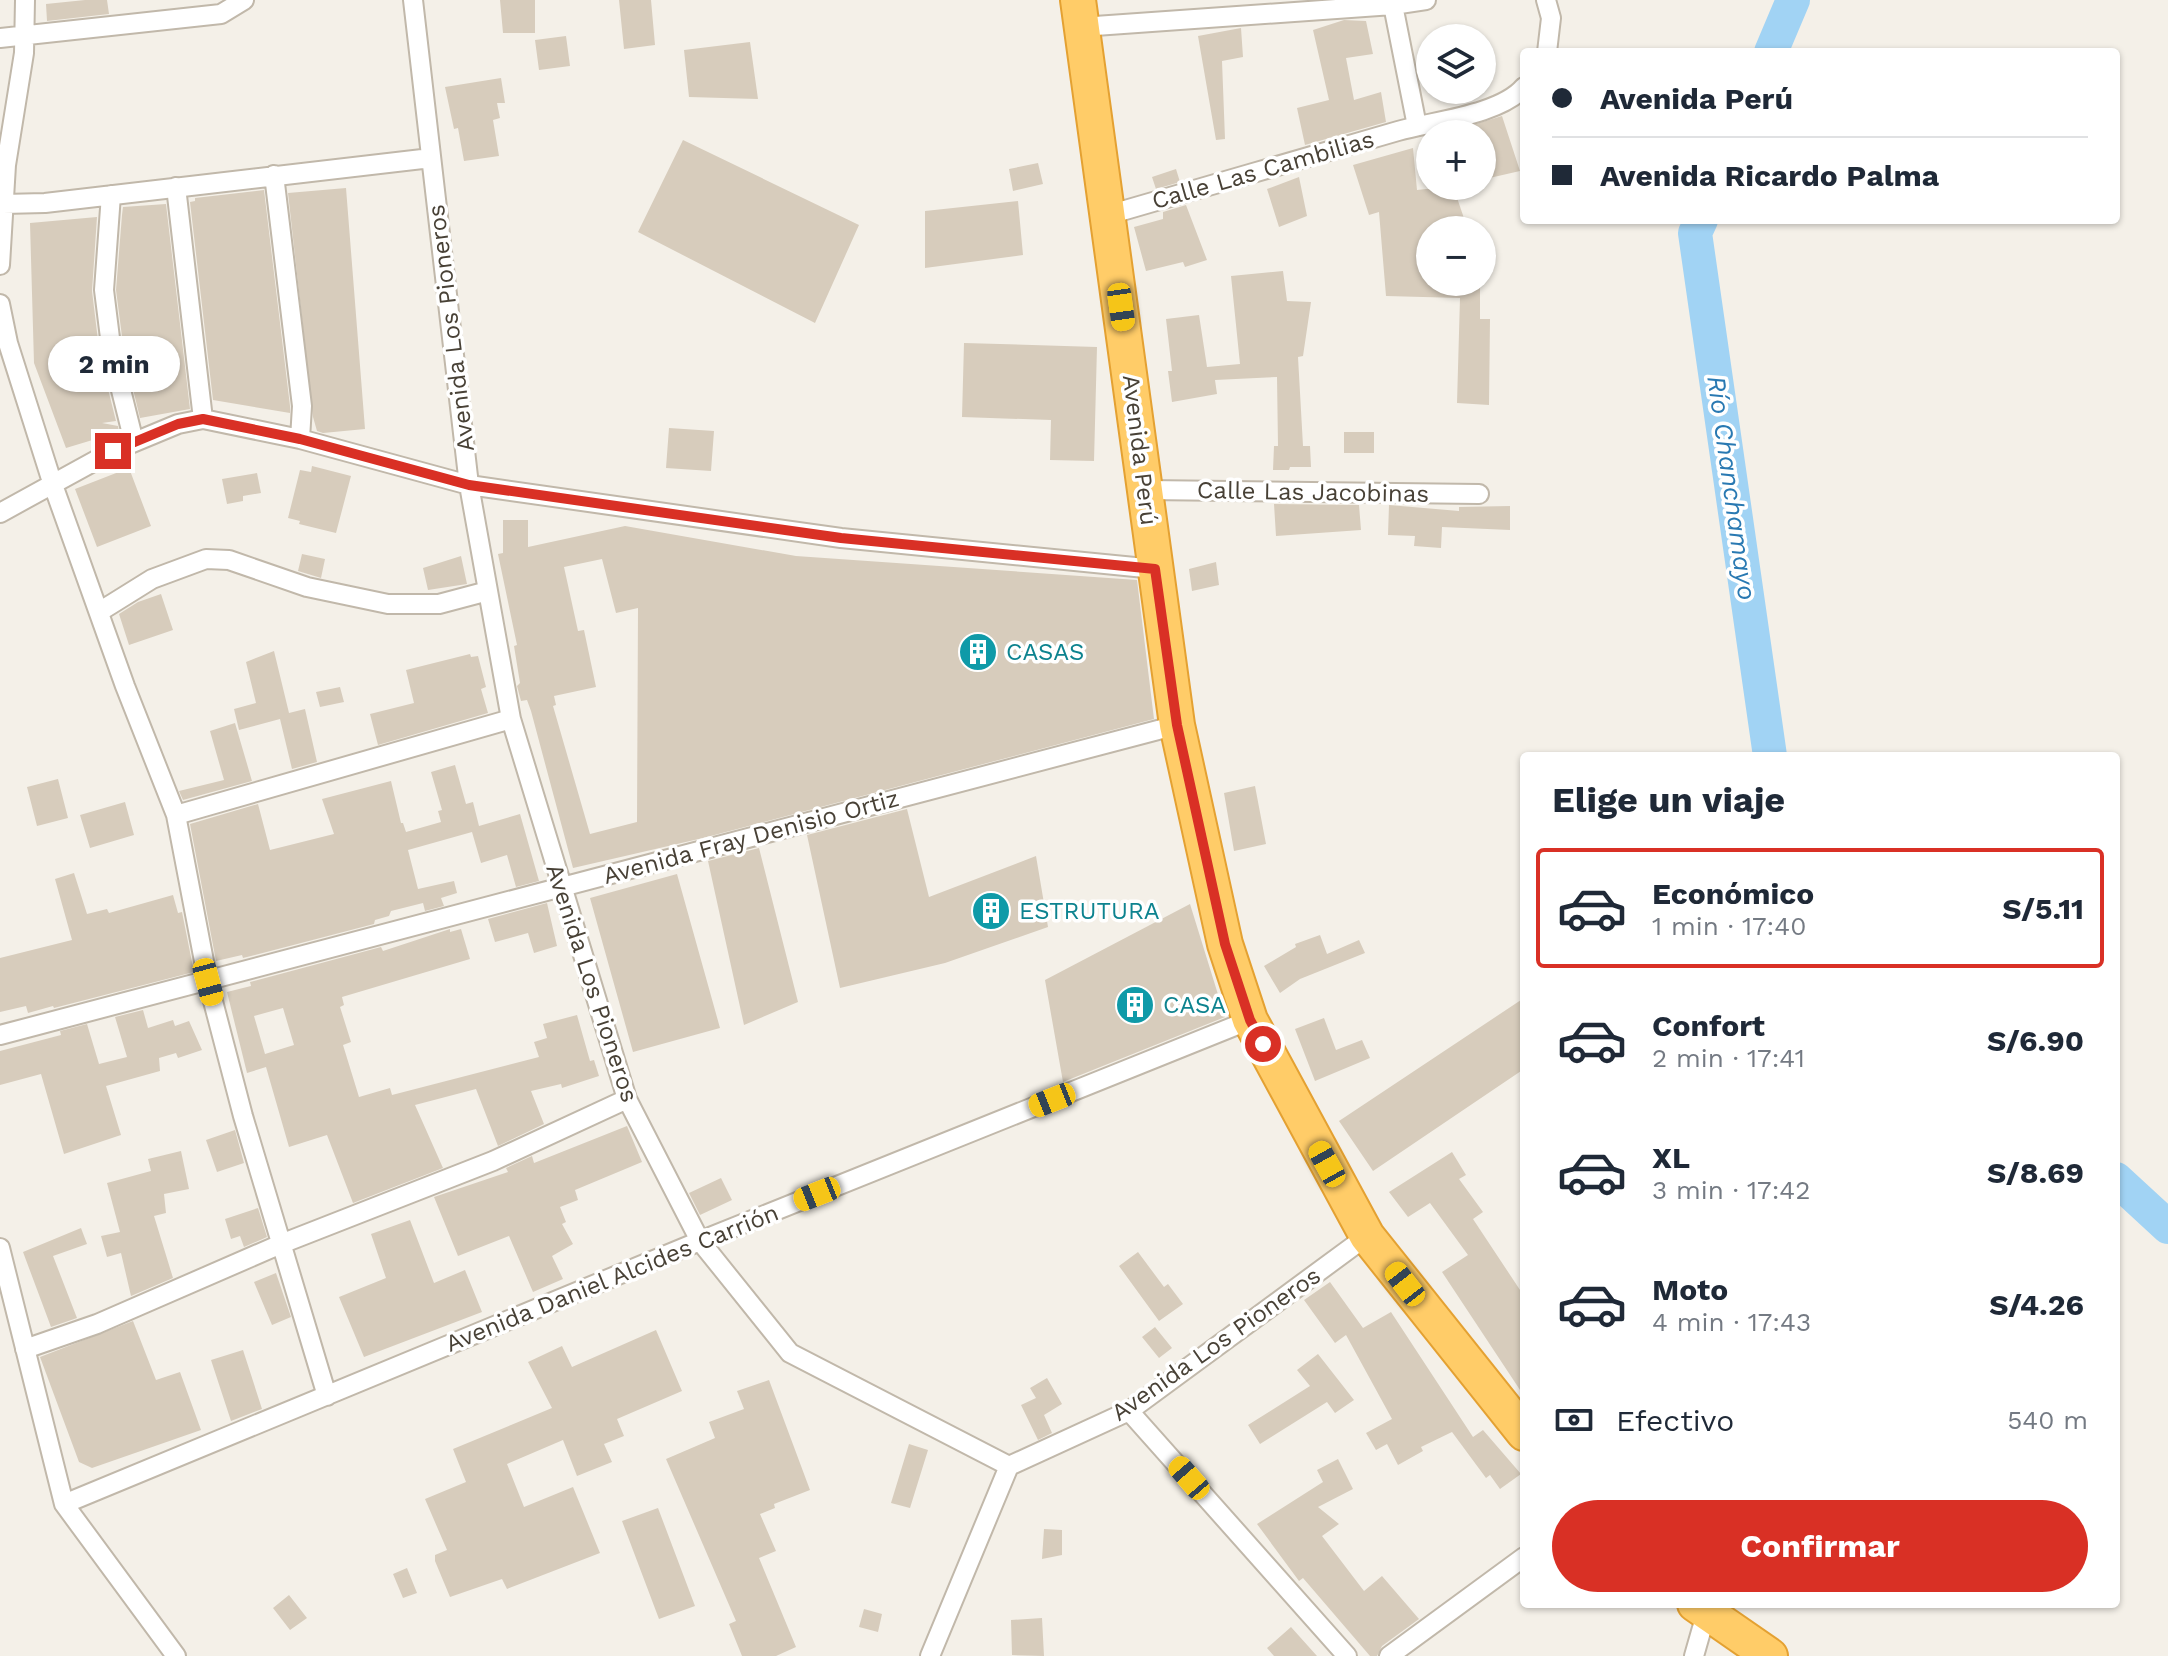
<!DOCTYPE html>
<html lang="es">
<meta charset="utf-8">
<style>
:root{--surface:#fff;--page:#f6f6f7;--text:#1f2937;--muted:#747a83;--line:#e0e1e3;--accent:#d93025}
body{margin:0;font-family:"Work Sans",sans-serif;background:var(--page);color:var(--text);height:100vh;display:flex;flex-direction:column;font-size:30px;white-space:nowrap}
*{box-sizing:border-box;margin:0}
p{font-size:26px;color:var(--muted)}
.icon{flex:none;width:44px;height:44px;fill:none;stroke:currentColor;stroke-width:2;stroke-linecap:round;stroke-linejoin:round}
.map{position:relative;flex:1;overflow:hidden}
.details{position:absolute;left:1520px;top:752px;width:600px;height:856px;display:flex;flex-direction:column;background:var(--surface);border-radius:8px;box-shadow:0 2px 6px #0004}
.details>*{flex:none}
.hud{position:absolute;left:1520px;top:48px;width:600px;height:176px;border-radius:8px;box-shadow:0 2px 6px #0004;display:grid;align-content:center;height:176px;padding:0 32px;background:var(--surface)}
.controls{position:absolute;left:1416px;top:24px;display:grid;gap:16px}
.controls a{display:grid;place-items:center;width:80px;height:80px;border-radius:50%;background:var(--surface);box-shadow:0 2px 6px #0004;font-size:40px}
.end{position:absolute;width:36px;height:36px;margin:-18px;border:10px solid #d93025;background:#fff;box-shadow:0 0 0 4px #fff}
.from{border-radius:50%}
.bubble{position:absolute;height:56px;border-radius:28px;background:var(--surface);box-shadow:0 2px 6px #0004;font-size:26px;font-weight:700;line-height:56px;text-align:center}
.car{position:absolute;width:24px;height:48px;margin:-24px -12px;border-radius:10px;box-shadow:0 0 6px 2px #0007;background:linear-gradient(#f5c518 24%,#345 0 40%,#f5c518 0 76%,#345 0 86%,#f5c518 0)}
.hud b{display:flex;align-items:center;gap:28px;height:76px;font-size:30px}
.hud b+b{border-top:2px solid var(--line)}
.hud i{width:20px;height:20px;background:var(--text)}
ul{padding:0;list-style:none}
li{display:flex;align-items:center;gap:24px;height:120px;margin:0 16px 12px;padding:0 16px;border:4px solid transparent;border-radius:8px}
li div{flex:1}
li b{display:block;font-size:30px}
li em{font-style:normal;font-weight:700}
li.active{border-color:var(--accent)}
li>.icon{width:72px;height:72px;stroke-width:1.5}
h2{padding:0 32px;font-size:36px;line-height:96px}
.pay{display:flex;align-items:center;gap:20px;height:88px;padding:0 32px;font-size:30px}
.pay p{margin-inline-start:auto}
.primary-button{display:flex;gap:16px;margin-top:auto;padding:16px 32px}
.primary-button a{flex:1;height:92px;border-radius:48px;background:var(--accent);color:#fff;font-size:32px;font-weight:700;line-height:92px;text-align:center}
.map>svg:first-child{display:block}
</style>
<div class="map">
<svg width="2168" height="1656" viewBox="0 0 2168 1656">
<rect width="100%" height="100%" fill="#f4f0e8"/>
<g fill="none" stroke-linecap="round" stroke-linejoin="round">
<path stroke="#a1d3f4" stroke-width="34" d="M1771,52L1793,0
M1701,220L1695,233L1770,756
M2116,1179L2168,1227"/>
</g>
<path fill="#d7ccbc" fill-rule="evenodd" d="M85,0H107L109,14L47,21L46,4Z
M500,0H535V33H503Z
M619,0H651L655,45L624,49Z
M1344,20L1366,21L1373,54L1346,58L1354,100L1381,92L1386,122L1305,145L1297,108L1329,100L1313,30Z
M1241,28L1243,57L1222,61L1225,139L1216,140L1198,36Z
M566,36L570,66L539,70L535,40Z
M750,42L758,99L689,97L684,50Z
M501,78L505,103H497L500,118L493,120L499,156L464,161L458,128L454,129L445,87Z
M1502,116L1520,171L1485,179L1482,169V134L1450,132Z
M683,140L859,225L815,323L638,232Z
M1413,148L1417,190L1453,186L1468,230H1430V282H1480V319H1490L1489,405L1457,403L1460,298L1386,296L1379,212L1369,215L1353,165Z
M1038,163L1043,184L1013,191L1009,169Z
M1176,169L1180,182L1156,189L1152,177Z
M1299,177L1307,216L1279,227L1267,189Z
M346,188L365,429L323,433L317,431L313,417L288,193Z
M264,190L290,406V413L213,400L190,202L195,201V198Z
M1018,201L1023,255L925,268V211Z
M166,204L190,409L140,418L124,352L116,290L122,215L123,207Z
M1186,205L1207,260L1185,267L1183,262L1146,271L1134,227L1163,219V212Z
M97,217L92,291L100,357L116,421L102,423L118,426L119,432L66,448L34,363L30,223Z
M1283,271L1287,301L1311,302L1303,356L1298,357L1303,446H1310L1311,467H1290L1289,470H1273L1274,446H1278L1277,377L1215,380L1217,394L1172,402L1168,371H1172L1166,319L1199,315L1207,367L1240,364L1231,276Z
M964,343L1097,347L1094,461L1050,460L1051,420L962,417Z
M669,428L714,431L711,471L666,468Z
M1344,432H1374V453H1344Z
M312,466L351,476L336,533L299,524L300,521L288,518L300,470L311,472Z
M129,468L151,526L97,547L75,489Z
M257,473L261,493L243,496V501L227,504L222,479Z
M1274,504L1359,505L1361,530L1276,536Z
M1389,505L1459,511V507L1510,506V530L1442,527L1441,548L1414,546L1415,536L1388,535Z
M503,520H528V547L625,526L796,556L1137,580L1154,719L703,838L573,868L531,711L527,700L521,701L517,686L520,683L514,646L517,645L498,554L503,553ZM602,559L616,613L638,608L637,822L590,834L553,706L556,705L554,696L596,687L584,630L578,631L564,567Z
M302,554L325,559L321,578L298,571Z
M461,556L467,584L428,590L423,568Z
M1216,562L1219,585L1192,591L1189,569Z
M161,594L173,630L129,645L119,614L138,602Z
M274,651L289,713L305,709L317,762L292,769L280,719L239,730L234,709L256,703L246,662Z
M470,654L471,657L478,656L486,687L481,689L488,713L378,745L370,714L414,703L406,670Z
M340,687L344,702L320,707L316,692Z
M235,723L252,781L183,800L179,791L224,780L210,731Z
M455,765L466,804L473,802L479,826L520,814L539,881L516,887L507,855L481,863L472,832L408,850L418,889L454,881L457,893L441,898L444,906L425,911L423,903L391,911L389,916L375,920L374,924L243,958L242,955L216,961L190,824L258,804L270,850L334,834L322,799L391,781L401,823H403L406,832L441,822L438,811L442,810L431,772Z
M58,779L68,818L37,826L27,787Z
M1255,786L1266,844L1234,851L1224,793Z
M125,802L134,835L90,848L80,815Z
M907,809L929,897L1036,856L1048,927L945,963L840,988L807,835Z
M759,848L798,1002L744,1025L708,861Z
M74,873L87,914L107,909L109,913L173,895L178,913L182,912L194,972L54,1008L53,1006L28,1013L26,1006L0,1012V958L72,940L55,879Z
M677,874L720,1028L633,1052L590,898Z
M547,903L557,946L534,953L528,933L495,942L488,919Z
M1190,904L1225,1017L1063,1082L1045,980Z
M450,929V932L461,929L470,959L342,997L344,1005L340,1007L351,1042L343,1045L359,1097L390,1088L392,1095L539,1057L534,1042L547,1038L543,1024L577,1015L590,1061L594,1060L599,1076L562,1088L561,1084L531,1091L544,1124L498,1146L476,1089L415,1105L443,1168L353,1203L327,1135L289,1147L266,1067L247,1073L227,992L251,986L250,982L381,947L383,951ZM283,1008L294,1045L265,1054L254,1016Z
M1320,935L1327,954L1359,940L1365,953L1300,979L1280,993L1264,966L1296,947L1295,944Z
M1524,998V1069L1373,1171L1339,1121Z
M143,1010L148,1028L173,1020L175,1026L189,1021L202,1050L178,1058L176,1053L159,1058L160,1071L106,1086L121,1135L64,1154L41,1074L0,1085V1051L61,1035L60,1031L87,1024L99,1064L127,1057L115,1017Z
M1324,1018L1336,1050L1362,1040L1370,1058L1315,1081L1295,1029Z
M627,1126L642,1162L575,1190L578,1200L560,1207L566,1222L562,1224L573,1244L552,1256L563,1279L533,1292L509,1236L458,1256L434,1197L508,1172L506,1168L532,1156L534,1163Z
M235,1130L244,1163L217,1172L206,1140Z
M181,1151L189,1189L164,1194L166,1213L154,1216L173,1278L131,1296L121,1253L107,1257L101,1236L120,1232L107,1183L151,1171L148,1159Z
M1452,1152L1466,1175L1459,1179L1483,1212L1473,1219L1524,1296V1396L1442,1272L1468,1255L1430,1203L1408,1217L1389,1192Z
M721,1178L732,1200L700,1215L689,1193Z
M258,1208L267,1237L244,1247L240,1236L231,1239L225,1219Z
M410,1220L434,1283L465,1270L482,1312L364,1357L339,1297L386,1278L371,1234Z
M81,1228L87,1244L53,1256L77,1318L51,1327L23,1252Z
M1138,1252L1164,1287L1168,1284L1183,1304L1159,1321L1119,1266Z
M276,1273L291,1317L272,1325L254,1282Z
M1330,1282L1363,1328L1391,1312L1473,1437L1483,1430L1521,1474L1500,1489L1490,1475L1486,1478L1452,1432L1421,1447L1423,1451L1398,1465L1387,1444L1376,1450L1366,1433L1392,1419L1346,1335L1335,1343L1304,1300Z
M133,1321L156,1380L180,1372L201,1430L92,1468L79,1462L40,1357Z
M1155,1327L1172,1348L1159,1358L1142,1337Z
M656,1330L682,1391L617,1419L624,1436L604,1444L612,1462L577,1476L563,1440L507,1464L524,1507L573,1487L600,1553L507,1589L502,1579L450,1597L435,1561V1555L447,1550L425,1499L466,1482L453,1449L552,1408L528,1362L562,1346L572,1367Z
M243,1350L262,1409L231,1421L211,1360Z
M1318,1354L1354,1400L1335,1413L1327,1402L1260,1444L1248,1425L1310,1386L1297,1370Z
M1047,1378L1062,1404L1044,1415L1052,1433L1038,1440L1021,1405L1036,1398L1030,1388Z
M769,1380L810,1490L774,1504L775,1508L760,1514L776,1551L759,1558L796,1647L776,1656H742L729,1624L736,1621L666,1459L715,1438L709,1422L744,1409L737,1391Z
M909,1444L928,1450L910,1508L891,1503Z
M1338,1459L1353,1489L1318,1507L1339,1524L1322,1536L1364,1591L1382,1576L1419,1619L1382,1646L1377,1656H1370L1303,1578L1299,1581L1257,1524L1323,1482L1317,1470Z
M658,1508L695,1606L659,1619L622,1521Z
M1044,1529L1062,1530V1555L1042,1559Z
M407,1568L417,1593L403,1598L393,1574Z
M289,1595L307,1618L290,1630L273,1608Z
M864,1609L882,1614L878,1632L859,1627Z
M1042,1618L1044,1656L1012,1655L1011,1620Z
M1291,1627L1317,1656H1274L1267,1648Z"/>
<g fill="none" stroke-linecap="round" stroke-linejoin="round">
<defs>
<path id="street" d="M413,0L469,485L511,719L627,1099L700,1241L790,1353L1009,1466L1129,1411L1367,1236
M1392,0L1417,126
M1546,0L1551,18L1547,52
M1081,27L1393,5L1426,0
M0,38L221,14L244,0
M274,175L302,406L300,439
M176,187L203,419
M111,195L104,290L112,354L134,442
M3,204L45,203L431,158
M1108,215C1205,187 1301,159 1398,131C1433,121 1500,115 1524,87
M0,265L6,165L24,53L25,0
M0,304L8,343L52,482L125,686L176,815L208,982L243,1116L327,1396
M1147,490L1479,494
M0,513L113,451L178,424L203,419L300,439L469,485L841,538L1155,569
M99,612L152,579L206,559L229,560L307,587L388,604H439L488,591
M176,815L511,719
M0,1035L1177,725
M0,1248L64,1504L176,1656
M25,1349L97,1324L281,1244L493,1161L627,1099
M1129,1411L1347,1656
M64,1504L700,1241L1250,1020
M930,1656L1009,1466
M1389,1656L1524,1557
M1694,1656L1706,1614"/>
<path id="highway" d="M1078,0L1177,725L1225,944L1250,1020L1367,1236L1524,1433
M1695,1604L1770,1656"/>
</defs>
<use href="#street" stroke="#c1b8aa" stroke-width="22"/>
<use href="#highway" stroke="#e4a132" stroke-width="38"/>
<use href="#street" stroke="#fff" stroke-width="18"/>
<use href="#highway" stroke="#ffcc68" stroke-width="34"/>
</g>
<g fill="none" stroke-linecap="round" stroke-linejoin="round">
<path stroke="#d93025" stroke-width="10" d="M113,451L178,424L203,419L300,439L469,485L841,538L1155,569L1177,725L1225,944L1250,1020L1263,1044"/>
</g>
<defs>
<symbol id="building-disc" viewBox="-11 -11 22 22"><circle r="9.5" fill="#0f9aa8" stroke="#fff"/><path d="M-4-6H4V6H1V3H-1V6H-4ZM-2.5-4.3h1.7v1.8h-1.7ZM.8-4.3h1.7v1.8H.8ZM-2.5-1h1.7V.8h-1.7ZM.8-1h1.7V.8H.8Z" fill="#fff"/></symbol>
</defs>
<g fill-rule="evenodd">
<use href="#building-disc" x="956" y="630" width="44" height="44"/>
<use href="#building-disc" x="969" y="889" width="44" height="44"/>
<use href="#building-disc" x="1113" y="983" width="44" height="44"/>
</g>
<g text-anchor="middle" stroke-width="7" stroke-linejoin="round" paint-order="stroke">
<g font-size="24" fill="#484136" stroke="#fff">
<text transform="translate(1263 170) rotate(-16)" y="8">Calle Las Cambilias</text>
<text transform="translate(451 328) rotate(-97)" y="8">Avenida Los Pioneros</text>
<text transform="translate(1140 450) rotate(83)" y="8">Avenida Perú</text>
<text transform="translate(1313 492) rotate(1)" y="8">Calle Las Jacobinas</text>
<text transform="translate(751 837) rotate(-15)" y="8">Avenida Fray Denisio Ortiz</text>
<text transform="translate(592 983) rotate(72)" y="8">Avenida Los Pioneros</text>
<text transform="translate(612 1278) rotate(-22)" y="8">Avenida Daniel Alcides Carrión</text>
<text transform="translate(1216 1344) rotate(-35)" y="8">Avenida Los Pioneros</text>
</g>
<g font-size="24" fill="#0d838f" stroke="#fff" text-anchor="start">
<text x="1006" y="660">CASAS</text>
<text x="1019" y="919">ESTRUTURA</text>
<text x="1163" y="1013">CASA</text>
</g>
<g font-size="26" font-style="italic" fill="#2979b2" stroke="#fff">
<text transform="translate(1732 488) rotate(82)" y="9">Río Chanchamayo</text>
</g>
</g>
</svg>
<div class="controls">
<a><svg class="icon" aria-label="layers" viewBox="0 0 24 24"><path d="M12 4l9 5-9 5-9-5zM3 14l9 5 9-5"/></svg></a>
<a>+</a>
<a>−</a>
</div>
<i class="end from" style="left:1263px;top:1044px"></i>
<i class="end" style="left:113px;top:451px"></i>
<div class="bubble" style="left:48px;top:336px;width:132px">2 min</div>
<i class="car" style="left:1121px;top:307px;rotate:172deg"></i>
<i class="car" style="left:208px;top:982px;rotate:165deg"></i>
<i class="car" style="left:1052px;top:1100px;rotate:248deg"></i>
<i class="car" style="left:1327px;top:1164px;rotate:331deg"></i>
<i class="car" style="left:817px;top:1194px;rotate:248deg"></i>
<i class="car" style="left:1405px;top:1284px;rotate:322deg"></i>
<i class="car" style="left:1189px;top:1478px;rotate:319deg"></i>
<div class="hud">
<b><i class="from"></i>Avenida Perú</b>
<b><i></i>Avenida Ricardo Palma</b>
</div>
<section class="details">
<h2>Elige un viaje</h2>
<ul>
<li class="active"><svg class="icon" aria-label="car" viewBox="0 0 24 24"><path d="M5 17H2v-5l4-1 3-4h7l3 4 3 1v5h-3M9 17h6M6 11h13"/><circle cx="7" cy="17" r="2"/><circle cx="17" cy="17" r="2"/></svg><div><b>Económico</b><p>1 min · 17:40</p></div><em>S/5.11</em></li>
<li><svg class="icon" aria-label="car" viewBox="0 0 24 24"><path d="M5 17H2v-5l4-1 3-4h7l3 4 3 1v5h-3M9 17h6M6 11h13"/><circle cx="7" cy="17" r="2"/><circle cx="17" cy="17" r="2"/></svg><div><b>Confort</b><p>2 min · 17:41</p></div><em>S/6.90</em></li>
<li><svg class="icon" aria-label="car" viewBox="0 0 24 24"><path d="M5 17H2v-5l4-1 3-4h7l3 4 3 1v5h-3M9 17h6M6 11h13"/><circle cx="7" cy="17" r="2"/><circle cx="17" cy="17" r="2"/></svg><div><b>XL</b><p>3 min · 17:42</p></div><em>S/8.69</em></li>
<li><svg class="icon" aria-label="car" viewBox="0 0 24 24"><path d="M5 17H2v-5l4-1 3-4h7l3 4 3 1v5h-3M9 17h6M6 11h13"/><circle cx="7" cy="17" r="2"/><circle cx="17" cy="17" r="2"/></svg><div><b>Moto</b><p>4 min · 17:43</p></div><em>S/4.26</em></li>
</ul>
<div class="pay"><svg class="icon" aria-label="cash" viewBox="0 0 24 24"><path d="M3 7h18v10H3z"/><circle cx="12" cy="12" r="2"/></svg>Efectivo<p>540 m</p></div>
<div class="primary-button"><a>Confirmar</a></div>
</section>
</div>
